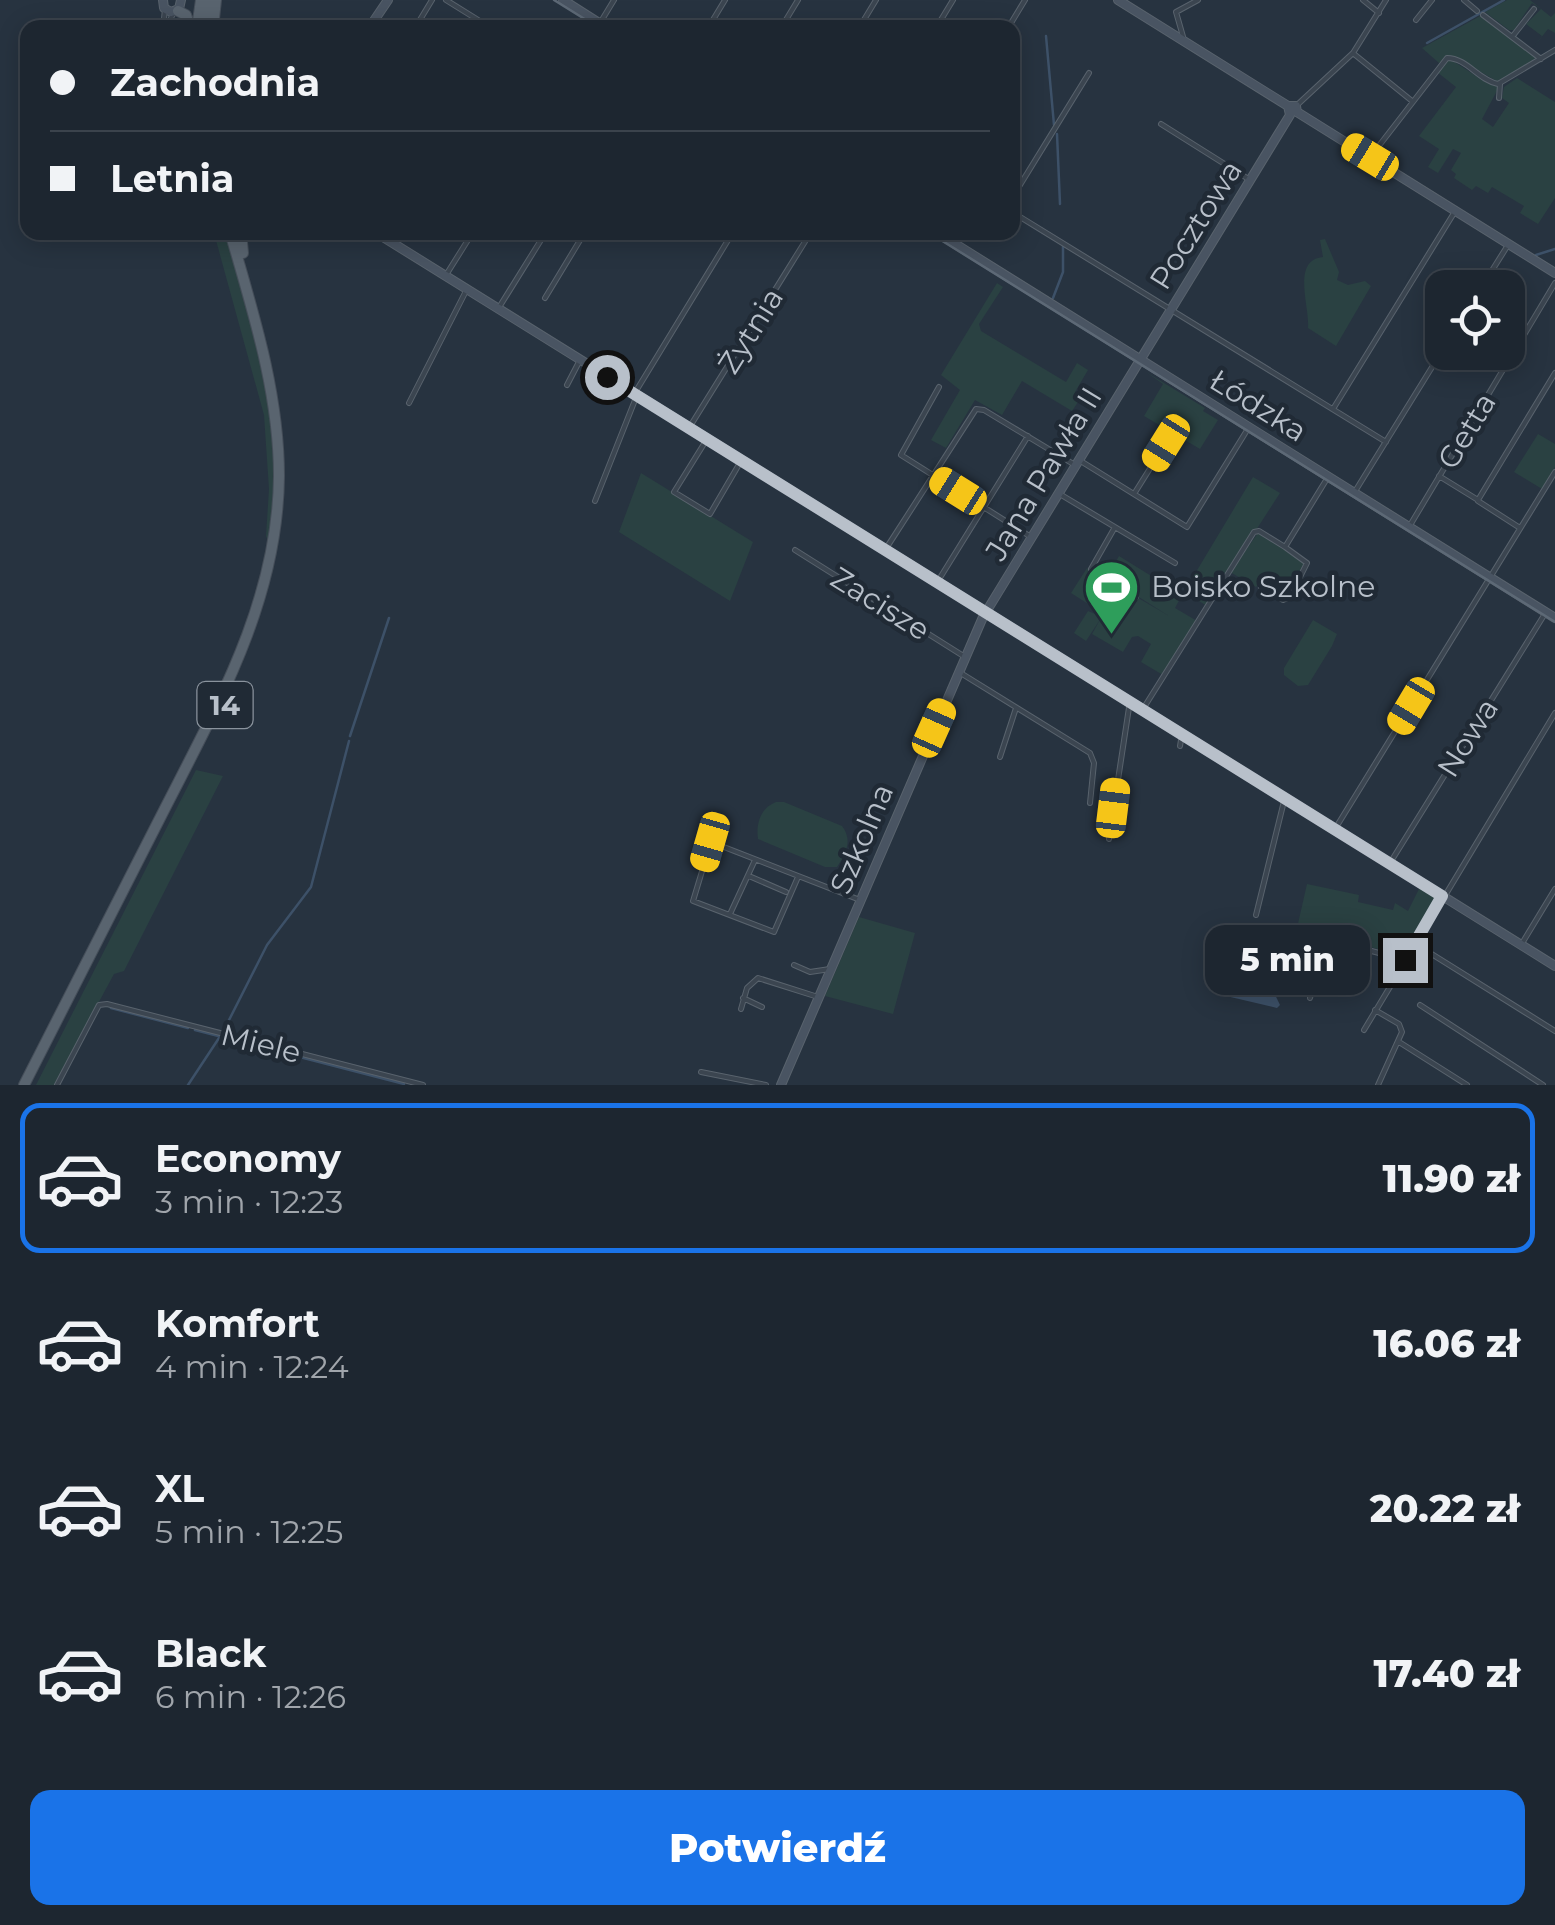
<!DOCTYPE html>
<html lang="pl">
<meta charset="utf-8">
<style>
:root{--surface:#1d2630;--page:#2a323c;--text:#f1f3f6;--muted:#a0a5ab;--line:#3b434c;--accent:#1a73e8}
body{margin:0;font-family:Montserrat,sans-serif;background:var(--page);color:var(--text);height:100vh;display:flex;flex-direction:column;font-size:38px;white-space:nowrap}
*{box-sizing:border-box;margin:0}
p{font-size:32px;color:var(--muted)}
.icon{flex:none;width:55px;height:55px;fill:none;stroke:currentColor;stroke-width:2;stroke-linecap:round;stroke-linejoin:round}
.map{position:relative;height:1085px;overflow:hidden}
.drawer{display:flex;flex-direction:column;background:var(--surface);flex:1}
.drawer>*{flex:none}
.hud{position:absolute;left:20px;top:20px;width:1000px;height:220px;border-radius:20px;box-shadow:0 5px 25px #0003,0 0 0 2px var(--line);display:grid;align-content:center;height:220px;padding:0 30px;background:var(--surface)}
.controls{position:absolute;left:1425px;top:270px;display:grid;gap:20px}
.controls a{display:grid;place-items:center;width:100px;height:100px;border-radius:20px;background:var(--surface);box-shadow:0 5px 25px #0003,0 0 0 2px var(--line);font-size:50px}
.end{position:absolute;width:45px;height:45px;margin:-22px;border:12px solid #b8c0ca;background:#111;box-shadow:0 0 0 5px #111}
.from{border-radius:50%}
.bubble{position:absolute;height:70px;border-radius:20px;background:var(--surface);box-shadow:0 5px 25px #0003,0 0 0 2px var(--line);font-size:32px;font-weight:800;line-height:70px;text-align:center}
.car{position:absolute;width:30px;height:60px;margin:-30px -15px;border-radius:12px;box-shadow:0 0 8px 2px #0007;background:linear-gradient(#f5c518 24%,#345 0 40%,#f5c518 0 76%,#345 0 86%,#f5c518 0)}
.hud b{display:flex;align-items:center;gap:35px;height:95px;font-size:38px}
.hud b+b{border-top:2px solid var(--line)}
.hud i{width:25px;height:25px;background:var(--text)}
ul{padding:18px 0 0;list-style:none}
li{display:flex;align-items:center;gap:30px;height:150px;margin:0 20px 15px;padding:0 10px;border:5px solid transparent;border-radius:20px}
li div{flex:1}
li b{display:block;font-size:38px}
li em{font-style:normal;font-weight:800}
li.on{border-color:var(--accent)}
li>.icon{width:90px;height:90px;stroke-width:1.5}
.action{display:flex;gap:20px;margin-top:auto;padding:20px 30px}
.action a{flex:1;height:115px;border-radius:20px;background:var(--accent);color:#fff;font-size:40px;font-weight:800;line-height:115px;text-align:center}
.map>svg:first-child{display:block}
</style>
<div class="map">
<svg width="1555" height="1085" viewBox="0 0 1555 1085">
<rect width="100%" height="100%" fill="#273340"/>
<path fill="#2a4142" d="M1507,0H1530L1551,17L1555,13V33L1548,29L1532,49L1542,36L1526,24L1541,9L1532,3L1514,30H1509L1485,12Z
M1482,15L1536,58L1500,83L1453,56L1439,63L1422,48Z
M1450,59L1487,83L1499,87L1482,119L1493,127L1509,103L1502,98L1504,87L1517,78L1555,102V198L1538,224L1520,213L1524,206L1492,187L1488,193L1476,186L1472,190L1454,178L1456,174L1451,170L1461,153L1453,149L1438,173L1428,167L1439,149L1419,136L1456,87L1437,72Z
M214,233H224L231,249L271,405L276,477L270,546L266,536L269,489L264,415Z
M1325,239L1339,272L1337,280L1348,285L1365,281L1371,286L1336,346L1308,328C1310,307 1291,260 1323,257L1320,240Z
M997,283L1003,287L979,324L981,331L1066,382L1077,363L1088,370L1075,392L1082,396L1072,411L1022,381L1002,415L975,400L946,448L931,440L960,390L941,375Z
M1146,372L1205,408L1203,411L1218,420L1200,449L1144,416L1163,384Z
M1538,434L1555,444V467L1542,489L1514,472Z
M641,473L753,542L730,601L619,532Z
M1253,477L1280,493L1207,606L1184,592Z
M1258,533L1305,563L1304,571L1285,598L1259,584L1256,587L1230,572Z
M1119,556L1182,595L1175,608L1197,621L1163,675L1141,662L1151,644L1138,636L1132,637L1123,652L1092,634L1101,618L1086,641L1074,633L1088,611L1121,625L1071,593L1087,568L1169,616L1107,577Z
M1313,620L1337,634L1332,646L1308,685L1298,686L1284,675V668Z
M196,770L223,776L124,971L114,974L54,1085H36Z
M776,802H784L842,826C853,840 846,854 837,867H825L758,839C756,824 760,808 776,802Z
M1307,884L1359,895L1358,902L1393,910L1395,903L1408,911L1420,887L1438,900L1405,956L1297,928Z
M859,917L915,933L893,1014L825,996Z"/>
<path fill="#3d5168" d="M1233,923L1255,953L1280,1005L1277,1008L1222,995Z"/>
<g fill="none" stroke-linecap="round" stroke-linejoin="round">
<path stroke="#3d5168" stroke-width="2.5" d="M1046,36L1054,125
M1427,43L1504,0
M1057,134L1060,204
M1536,255L1555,249
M1053,298L1063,272V246
M350,736L389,618
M111,1008L188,1028
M226,1026L267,945L311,887L349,741
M195,1030L404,1084
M188,1085L219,1038"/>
<defs>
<path id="street" d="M446,0L491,28
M1363,0L1379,13
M1464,0L1477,11
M1483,15L1541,59
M1416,20L1432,0
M600,23L614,0
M163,28L165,9
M166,28L173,14
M415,28L432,0
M708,28L725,0
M781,28L798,0
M859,28L876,0
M936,28L953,0
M1008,28L1025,0
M1512,37L1534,9
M1184,40L1176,12L1198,0
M1354,54L1412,101
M1499,98L1500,84
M1296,106L1353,53L1386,0
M1161,124L1250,180
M1371,156L1447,58C1467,58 1478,80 1498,84L1555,50
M1012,198L1089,73
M1012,212L1386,442
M446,275L473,232
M1481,288L1508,245
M545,298L585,232
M498,309L546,232
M567,385L580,360
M939,387L901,455L1031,537
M636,391L733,232
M409,403L467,289
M1333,409L1454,213
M689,428L811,232
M707,439L674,492L710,514L741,461
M1079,460L1187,527L1249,427
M1439,476L1478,500L1555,373
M1058,493L1175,563
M1354,493L1442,351
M1134,494L1166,443
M595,501L637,395
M1478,501L1520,528
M1115,527L1091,569L1136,597
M1409,527L1555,283
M887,547L976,409L984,410L1075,465
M795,550L965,657
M938,581L1028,436
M1261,587L1283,600L1290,597L1307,563L1285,547L1328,477
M959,672L1090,753L1094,763L1090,803
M1143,709L1254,532L1259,531L1285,547
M1180,746L1182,734
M1000,757L1016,708
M716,825L693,901L774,932L798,877
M1335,829L1555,472
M1109,839L1130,701
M711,842L860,900
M1390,863L1546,612
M749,876L786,892
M730,914L755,860
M1256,915L1285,797
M1290,928L1327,939
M1414,943L1555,1031
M1521,945L1555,889
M794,965L810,972L830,969
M743,998L762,1007
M1310,998L1327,939L1405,960
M1420,1005L1543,1085
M741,1009L747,988L758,978L818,997
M1375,1010L1399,1024L1402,1032L1378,1085
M1364,1030L1555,713
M1399,1042L1467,1085
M701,1072L766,1085
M57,1085L99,1005L107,1004L423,1085"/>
<path id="secondary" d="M163,0L164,8L171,12L179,9L181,0
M563,0L607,28
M1118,0L1288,106
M369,28L388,0
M1297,112L1555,273
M375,232L1555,966
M936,232L1555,618
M781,1085L983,617L1290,115L1288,106H1296L1297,112"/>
<path id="primary" d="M178,11L186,15L190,28
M197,28L201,0
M205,28L209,0
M213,28L216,0
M241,232L243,253
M24,1085C69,997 113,910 158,822C214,711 278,604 279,476C279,393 253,312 230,232"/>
</defs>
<use href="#street" stroke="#59636d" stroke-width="6"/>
<use href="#secondary" stroke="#59636d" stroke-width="10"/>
<use href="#primary" stroke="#454e59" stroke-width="12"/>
<use href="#street" stroke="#3b4550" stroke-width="4"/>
<use href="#secondary" stroke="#495462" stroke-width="8"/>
<use href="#primary" stroke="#59646f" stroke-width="10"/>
<path stroke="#5d6976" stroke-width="2.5" d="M554,0L599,28
M928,232L1555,622"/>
</g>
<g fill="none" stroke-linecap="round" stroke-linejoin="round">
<path stroke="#b8c0ca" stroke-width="12" d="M607,377L1442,896L1405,960"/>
</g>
<defs>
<symbol id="stadium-pin" viewBox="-11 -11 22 30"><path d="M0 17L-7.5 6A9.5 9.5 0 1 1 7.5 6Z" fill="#2e9e5b" stroke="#202a35"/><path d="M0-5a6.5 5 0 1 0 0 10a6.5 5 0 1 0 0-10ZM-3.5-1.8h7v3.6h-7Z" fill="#fff"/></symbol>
</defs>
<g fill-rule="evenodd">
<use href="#stadium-pin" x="1080" y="556" width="63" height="86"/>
</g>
<g text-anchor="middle" stroke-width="9" stroke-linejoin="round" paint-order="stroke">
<rect fill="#202a35" stroke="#8a939d" stroke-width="2.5" x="197.5" y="682" width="55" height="46" rx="8"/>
<g font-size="28" font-weight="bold" fill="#b8c0ca">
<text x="225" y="715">14</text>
</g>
<g font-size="30" fill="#b8c0ca" stroke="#202a35">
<text transform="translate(1196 225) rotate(-58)" y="10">Pocztowa</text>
<text transform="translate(751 331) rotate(-58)" y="10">Żytnia</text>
<text transform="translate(1258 406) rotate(32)" y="10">Łódzka</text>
<text transform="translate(1467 431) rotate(-59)" y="10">Getta</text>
<text transform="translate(1044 474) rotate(-59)" y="10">Jana Pawła II</text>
<text transform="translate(880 604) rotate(32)" y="10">Zacisze</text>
<text transform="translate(1468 738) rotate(-58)" y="10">Nowa</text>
<text transform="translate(862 839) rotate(-67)" y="10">Szkolna</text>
<text transform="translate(261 1044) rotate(14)" y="10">Miele</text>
</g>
<g font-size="30" fill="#b8c0ca" stroke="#202a35" text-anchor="start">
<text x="1151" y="597">Boisko Szkolne</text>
</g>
</g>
</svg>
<div class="controls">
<a><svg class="icon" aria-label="locate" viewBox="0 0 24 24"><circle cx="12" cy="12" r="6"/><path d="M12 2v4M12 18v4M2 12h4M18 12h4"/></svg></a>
</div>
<i class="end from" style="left:607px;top:377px"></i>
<i class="end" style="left:1405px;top:960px"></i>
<div class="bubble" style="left:1205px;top:925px;width:165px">5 min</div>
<i class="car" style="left:1370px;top:157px;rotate:301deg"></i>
<i class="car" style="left:1166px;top:443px;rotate:212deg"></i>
<i class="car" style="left:958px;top:491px;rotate:302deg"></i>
<i class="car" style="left:1411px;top:706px;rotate:211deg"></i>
<i class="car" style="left:934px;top:728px;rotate:24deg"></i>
<i class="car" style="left:1113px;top:808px;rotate:7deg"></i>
<i class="car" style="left:710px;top:842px;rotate:196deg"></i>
<div class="hud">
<b><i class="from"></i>Zachodnia</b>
<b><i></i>Letnia</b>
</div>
</div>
<section class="drawer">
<ul>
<li class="on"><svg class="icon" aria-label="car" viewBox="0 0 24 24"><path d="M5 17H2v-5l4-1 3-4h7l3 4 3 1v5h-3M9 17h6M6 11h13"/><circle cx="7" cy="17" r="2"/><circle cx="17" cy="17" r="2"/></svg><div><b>Economy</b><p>3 min · 12:23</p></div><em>11.90 zł</em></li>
<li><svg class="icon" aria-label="car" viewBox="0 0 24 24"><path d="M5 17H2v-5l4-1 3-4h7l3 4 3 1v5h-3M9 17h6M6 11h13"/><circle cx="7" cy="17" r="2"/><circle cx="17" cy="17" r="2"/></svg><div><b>Komfort</b><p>4 min · 12:24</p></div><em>16.06 zł</em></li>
<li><svg class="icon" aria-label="car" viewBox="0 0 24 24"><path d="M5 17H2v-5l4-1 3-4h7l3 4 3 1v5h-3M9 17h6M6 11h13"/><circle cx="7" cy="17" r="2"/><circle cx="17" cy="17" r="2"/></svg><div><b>XL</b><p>5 min · 12:25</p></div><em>20.22 zł</em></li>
<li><svg class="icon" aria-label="car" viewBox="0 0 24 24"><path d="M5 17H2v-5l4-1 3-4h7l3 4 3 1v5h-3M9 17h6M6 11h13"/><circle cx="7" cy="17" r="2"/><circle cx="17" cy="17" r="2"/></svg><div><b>Black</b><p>6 min · 12:26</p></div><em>17.40 zł</em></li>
</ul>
<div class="action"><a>Potwierdź</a></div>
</section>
